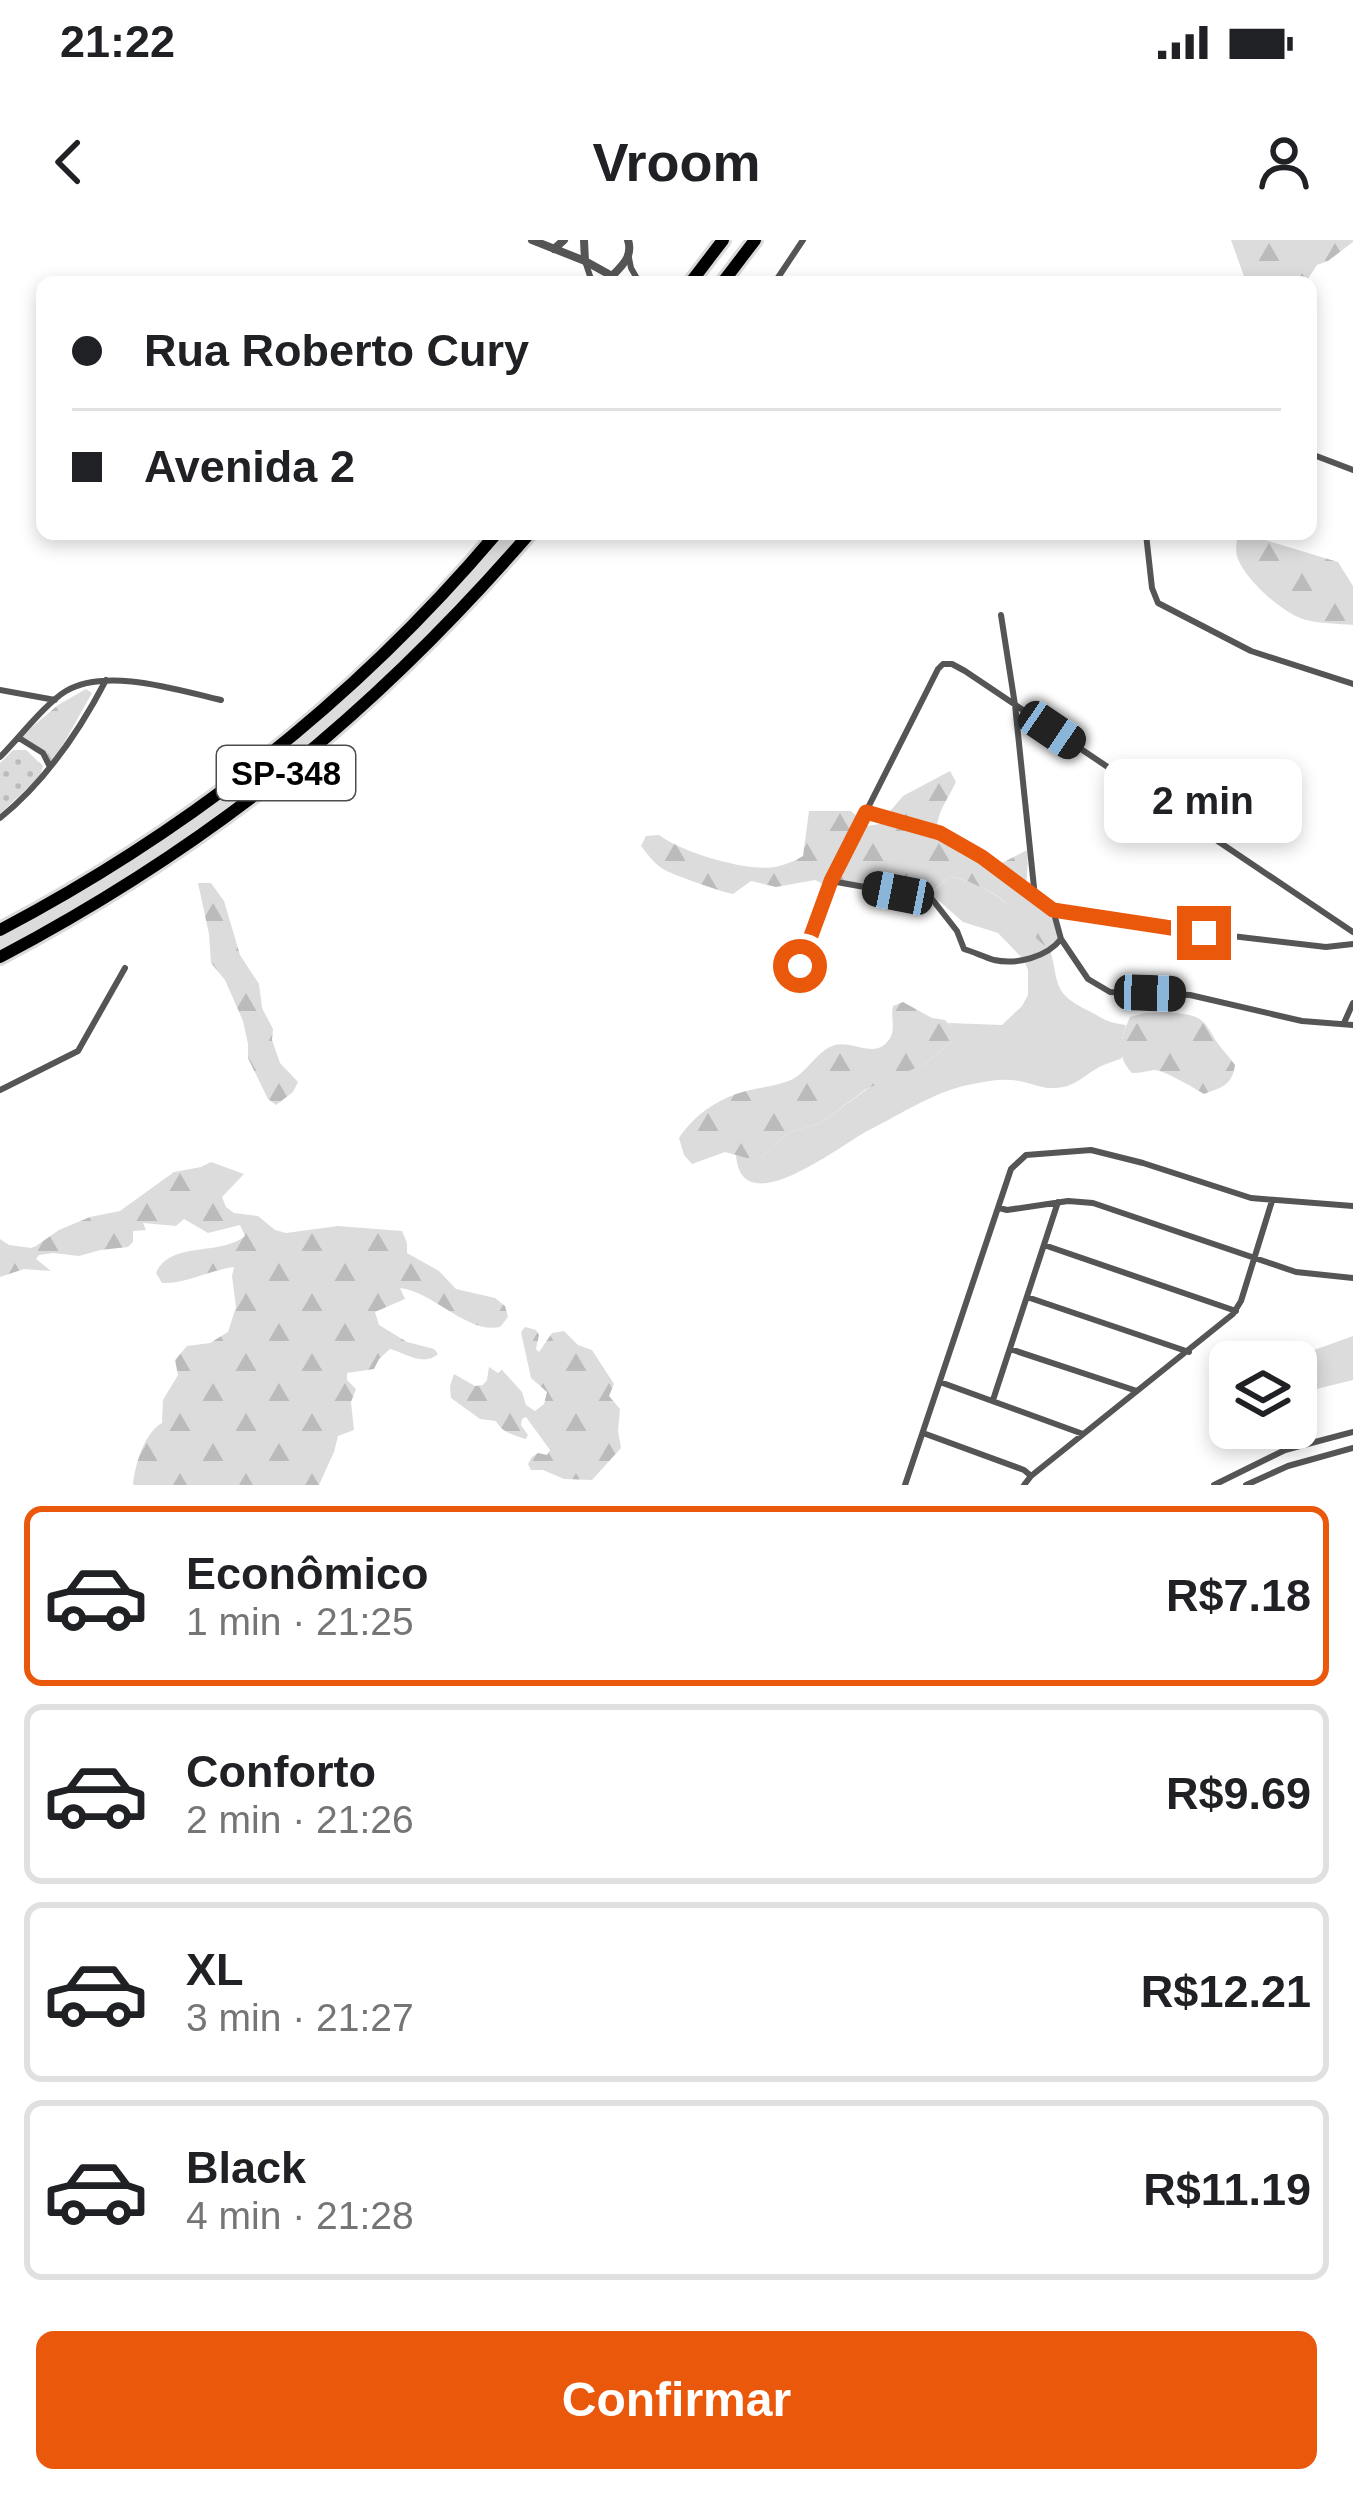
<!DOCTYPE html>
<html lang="pt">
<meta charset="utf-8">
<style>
:root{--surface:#fff;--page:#f2f2f2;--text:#202124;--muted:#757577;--line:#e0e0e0;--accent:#ea580c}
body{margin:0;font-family:Arial,sans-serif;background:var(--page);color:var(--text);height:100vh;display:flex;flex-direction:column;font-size:45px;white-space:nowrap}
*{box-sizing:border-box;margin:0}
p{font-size:39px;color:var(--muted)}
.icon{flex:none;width:66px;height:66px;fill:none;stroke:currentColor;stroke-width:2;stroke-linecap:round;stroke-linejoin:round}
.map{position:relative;height:1245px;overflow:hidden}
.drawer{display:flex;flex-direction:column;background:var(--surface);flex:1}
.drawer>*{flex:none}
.guide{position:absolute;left:36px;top:36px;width:1281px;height:264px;border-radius:18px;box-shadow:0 6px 18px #0003;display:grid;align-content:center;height:264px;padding:0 36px;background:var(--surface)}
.fabs{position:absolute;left:1209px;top:1101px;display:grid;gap:24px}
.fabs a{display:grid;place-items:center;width:108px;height:108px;border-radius:18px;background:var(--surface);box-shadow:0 6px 18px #0003;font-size:60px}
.end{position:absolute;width:54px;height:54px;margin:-27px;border:15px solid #ea580c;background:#fff;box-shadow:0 0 0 6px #fff}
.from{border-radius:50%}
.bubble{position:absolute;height:84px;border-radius:18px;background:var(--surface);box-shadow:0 6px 18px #0003;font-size:39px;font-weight:700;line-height:84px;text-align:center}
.car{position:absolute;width:36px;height:72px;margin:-36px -18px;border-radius:15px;box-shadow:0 0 9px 3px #0007;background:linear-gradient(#222 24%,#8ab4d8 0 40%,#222 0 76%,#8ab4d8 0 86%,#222 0)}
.guide b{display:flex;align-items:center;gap:42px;height:114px;font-size:45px}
.guide b+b{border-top:3px solid var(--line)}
.guide i{width:30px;height:30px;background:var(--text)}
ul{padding:21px 0 0;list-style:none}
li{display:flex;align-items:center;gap:36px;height:180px;margin:0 24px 18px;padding:0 12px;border:6px solid var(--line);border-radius:18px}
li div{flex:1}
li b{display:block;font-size:45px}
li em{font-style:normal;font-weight:700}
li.on{border-color:var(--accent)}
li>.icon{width:108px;height:108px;stroke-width:1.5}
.primary-button{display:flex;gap:24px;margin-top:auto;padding:24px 36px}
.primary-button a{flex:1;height:138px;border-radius:18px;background:var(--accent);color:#fff;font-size:48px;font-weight:700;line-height:138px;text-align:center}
.status{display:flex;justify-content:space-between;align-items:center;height:84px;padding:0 60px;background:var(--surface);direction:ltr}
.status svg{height:33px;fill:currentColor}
header{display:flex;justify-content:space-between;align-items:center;height:156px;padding:0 36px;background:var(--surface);font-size:54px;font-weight:700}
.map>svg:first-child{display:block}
</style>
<div class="status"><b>21:22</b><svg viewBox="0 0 49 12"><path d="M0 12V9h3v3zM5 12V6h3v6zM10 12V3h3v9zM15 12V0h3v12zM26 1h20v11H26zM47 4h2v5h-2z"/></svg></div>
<header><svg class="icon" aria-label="back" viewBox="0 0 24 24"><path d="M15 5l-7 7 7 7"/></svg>Vroom<svg class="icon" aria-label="person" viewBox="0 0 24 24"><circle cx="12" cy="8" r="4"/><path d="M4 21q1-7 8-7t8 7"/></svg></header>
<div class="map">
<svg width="1353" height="1245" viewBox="0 0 1353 1245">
<defs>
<pattern id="forest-firs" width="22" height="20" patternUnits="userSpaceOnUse" patternTransform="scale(3)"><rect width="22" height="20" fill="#dcdcdc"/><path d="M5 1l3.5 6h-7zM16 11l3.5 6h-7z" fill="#bbb"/></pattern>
<pattern id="park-dots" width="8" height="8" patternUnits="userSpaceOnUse" patternTransform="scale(3)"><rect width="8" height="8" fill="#dcdcdc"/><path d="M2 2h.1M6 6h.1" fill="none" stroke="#bbb" stroke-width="1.8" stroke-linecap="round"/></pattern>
</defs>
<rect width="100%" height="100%" fill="#fff"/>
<path fill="#dcdcdc" d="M504,294H519C374,465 201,608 0,710V697C129,626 251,547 360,447C411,399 458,347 504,294Z
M948,637C960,637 966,641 976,645C1014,660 1019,684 1049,706C1060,742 1050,752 1089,771C1104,779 1108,783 1126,785L1122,799V818C1113,822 1103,824 1096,829C1081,838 1074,847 1055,848C1042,849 1031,843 1019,841C1005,838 987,841 973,844C937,850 903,873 871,889C845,901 741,987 736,915L761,918L787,893L821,883L875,843L925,824L953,800V789L948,783L1002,785L1022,766L1028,755V730L1024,720L998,693L963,682L931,654Z
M1353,1096V1140L1296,1154V1122H1281Z"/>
<path fill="url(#forest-firs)" d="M1231,0H1353V2L1328,21L1317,25L1306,42H1246Z
M1237,297L1262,299L1338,322L1353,346V385C1341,384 1317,383 1306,380C1284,375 1243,338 1237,316C1235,310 1237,304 1237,297Z
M86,449L92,453L50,528L43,513L19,498L58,465Z
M950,531L956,542C947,561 935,574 937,595L963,615L996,626L1027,610C1030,624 1023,649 1029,659C1039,673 1053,672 1063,695L1057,703L1047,707C1017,686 1017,661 978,646C967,641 961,637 948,637L929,655L871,646L823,644L815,640L776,647L751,641L733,654C725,653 670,634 663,629C655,624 647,614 641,606L646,596L659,595C681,612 747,632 775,627C784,625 795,621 803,616L809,571H851L867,586L879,584L903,556Z
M198,643H211L224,661L240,715L259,744L262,768L273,789L272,800L280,823L298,842L293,852L276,865L268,859L248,818V804L243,781L225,740L211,723L209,694Z
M903,762L932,778L945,780L953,789V800L925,824L866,849L821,883L787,893L761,918H747L725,912L692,924L684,915L679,898C694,875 719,858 746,851C761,847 777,846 791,840C808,832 817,810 835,805C853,800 874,819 888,801C897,790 890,778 893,766Z
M1168,772C1198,776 1201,774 1216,801C1222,810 1229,816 1235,825C1232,846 1222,847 1204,854C1196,849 1162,829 1154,830C1147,831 1140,833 1132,833C1115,815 1121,798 1130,777L1144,773Z
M211,922L244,934L222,957L226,967L234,973L258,976L275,990L286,993L338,986L402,991L407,1003V1013L439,1031L456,1049L495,1058L505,1066L508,1077L500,1087C467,1094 434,1052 400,1048L405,1059L375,1072L379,1085L407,1102L434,1109L438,1114C424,1127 405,1113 390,1109L379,1119L374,1129L347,1133V1140L356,1149L351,1162L354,1190L338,1196L334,1212L319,1245H133C135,1225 144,1193 162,1183L163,1160L178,1135L175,1120L187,1106L210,1103L228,1092L236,1067L232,1036L234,1027C210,1030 186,1044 162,1043L156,1033C171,1000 218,1017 245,996L240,985L208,993L184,979L176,986L143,983L146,990L133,991V1002L128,1007L100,1010L79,1016L53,1013L39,1015L36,1019L51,1031L24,1029L0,1037V999L9,1005L31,1008L36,1006L59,990L90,977L120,971L174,932L201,927Z
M525,1087L536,1090L539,1095L536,1109L539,1112L552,1093L564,1091L578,1105L592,1110L614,1144L609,1156L620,1169L618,1191L621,1208L592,1240L564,1239L543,1230H531L528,1224L532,1217L538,1213L547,1215L550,1210L526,1177L522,1179L521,1185L528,1195L526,1199C515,1196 501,1192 496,1181L480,1179L451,1158L450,1146L454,1134L475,1146L483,1145L487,1140L489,1127L498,1133L502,1130L522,1152L526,1165L535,1171L544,1164L547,1152L531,1138L521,1092Z"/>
<path fill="url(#park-dots)" d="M13,510H26L43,526L40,536L0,574V523Z"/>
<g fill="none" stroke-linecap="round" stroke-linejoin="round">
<defs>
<path id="motorway" d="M691,42L723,0
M723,42L755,0
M0,690C190,590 357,458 496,294
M0,717C212,605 372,475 529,294"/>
</defs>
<use href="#motorway" stroke="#dbdbdb" stroke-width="18"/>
<path stroke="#555" stroke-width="6" d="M629,18L631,28L639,42
M585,21L592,42
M609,42L612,36L620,42
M775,42L803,0
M1311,214L1353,230
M1146,294L1152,348L1158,363L1251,411L1353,444
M1001,375L1015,465L1035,657
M0,450L55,460
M19,498L43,513L50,527
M0,517C18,499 46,463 66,451C106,427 178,450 221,460
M865,571L940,593L982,617L1053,670L1164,688L1326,707L1353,704
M0,578C46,541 79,492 106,440
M831,641L932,659L957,691L964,709C974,712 984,717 994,720C1017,725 1047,717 1061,699L1053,670
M1061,699L1088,739L1110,752L1190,755L1302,781L1353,785
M799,726L831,641L938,429L943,424H952L965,431L1353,692
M1344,783L1353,763
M0,850L78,811L125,728
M999,968L1007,970L1068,961L1093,963L1296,1032L1353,1038
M1044,1005L1236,1071
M1027,1057L1189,1112
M1010,1109L1137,1151
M940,1142L1083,1194
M993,1160L1058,962
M923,1193L1024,1230L1031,1236
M905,1245L1011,929L1026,915L1091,910L1143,923L1251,958L1353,966
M1024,1245L1031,1236L1233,1074L1241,1061L1272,961
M1214,1245L1285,1210L1353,1192
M1246,1245L1288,1226L1353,1208"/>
<path stroke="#555" stroke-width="8" d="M532,0L585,21L612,36C623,25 633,16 628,0
M584,0L585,21
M554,9L564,0"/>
<use href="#motorway" stroke="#000" stroke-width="12"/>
</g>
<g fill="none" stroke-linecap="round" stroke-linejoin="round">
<path stroke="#ea580c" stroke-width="15" d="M800,726L831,641L866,572L940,593L982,617L1053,670L1204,693"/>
</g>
<g text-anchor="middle" stroke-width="9" stroke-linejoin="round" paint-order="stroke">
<rect fill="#fff" stroke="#4c4c4c" stroke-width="3" x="217" y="506" width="138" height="54" rx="9"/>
<g font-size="33" font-weight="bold" fill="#000">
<text x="286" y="545">SP-348</text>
</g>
</g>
</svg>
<div class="fabs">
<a><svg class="icon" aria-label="layers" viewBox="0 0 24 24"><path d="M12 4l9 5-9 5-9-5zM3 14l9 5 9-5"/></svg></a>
</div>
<i class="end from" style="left:800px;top:726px"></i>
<i class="end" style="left:1204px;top:693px"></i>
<div class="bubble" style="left:1104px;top:519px;width:198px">2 min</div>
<i class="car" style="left:1052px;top:490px;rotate:124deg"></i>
<i class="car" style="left:898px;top:653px;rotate:281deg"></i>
<i class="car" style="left:1150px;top:753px;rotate:92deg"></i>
<div class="guide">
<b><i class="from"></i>Rua Roberto Cury</b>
<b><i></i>Avenida 2</b>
</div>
</div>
<section class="drawer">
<ul>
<li class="on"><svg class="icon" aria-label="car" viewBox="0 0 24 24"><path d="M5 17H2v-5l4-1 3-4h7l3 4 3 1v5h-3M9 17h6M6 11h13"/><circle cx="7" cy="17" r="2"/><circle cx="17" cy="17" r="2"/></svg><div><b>Econômico</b><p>1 min · 21:25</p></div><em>R$7.18</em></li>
<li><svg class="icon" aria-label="car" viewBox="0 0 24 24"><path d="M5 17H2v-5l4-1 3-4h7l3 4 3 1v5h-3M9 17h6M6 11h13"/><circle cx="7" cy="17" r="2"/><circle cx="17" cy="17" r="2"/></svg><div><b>Conforto</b><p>2 min · 21:26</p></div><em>R$9.69</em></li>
<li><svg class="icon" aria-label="car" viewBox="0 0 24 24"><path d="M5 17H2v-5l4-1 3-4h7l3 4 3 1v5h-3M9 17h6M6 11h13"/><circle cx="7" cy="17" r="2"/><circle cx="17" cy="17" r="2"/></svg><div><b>XL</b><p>3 min · 21:27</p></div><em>R$12.21</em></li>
<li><svg class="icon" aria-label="car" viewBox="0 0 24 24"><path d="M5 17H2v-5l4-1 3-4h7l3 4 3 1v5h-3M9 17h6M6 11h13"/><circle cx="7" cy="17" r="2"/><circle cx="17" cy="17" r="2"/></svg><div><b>Black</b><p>4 min · 21:28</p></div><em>R$11.19</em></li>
</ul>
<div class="primary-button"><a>Confirmar</a></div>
</section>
